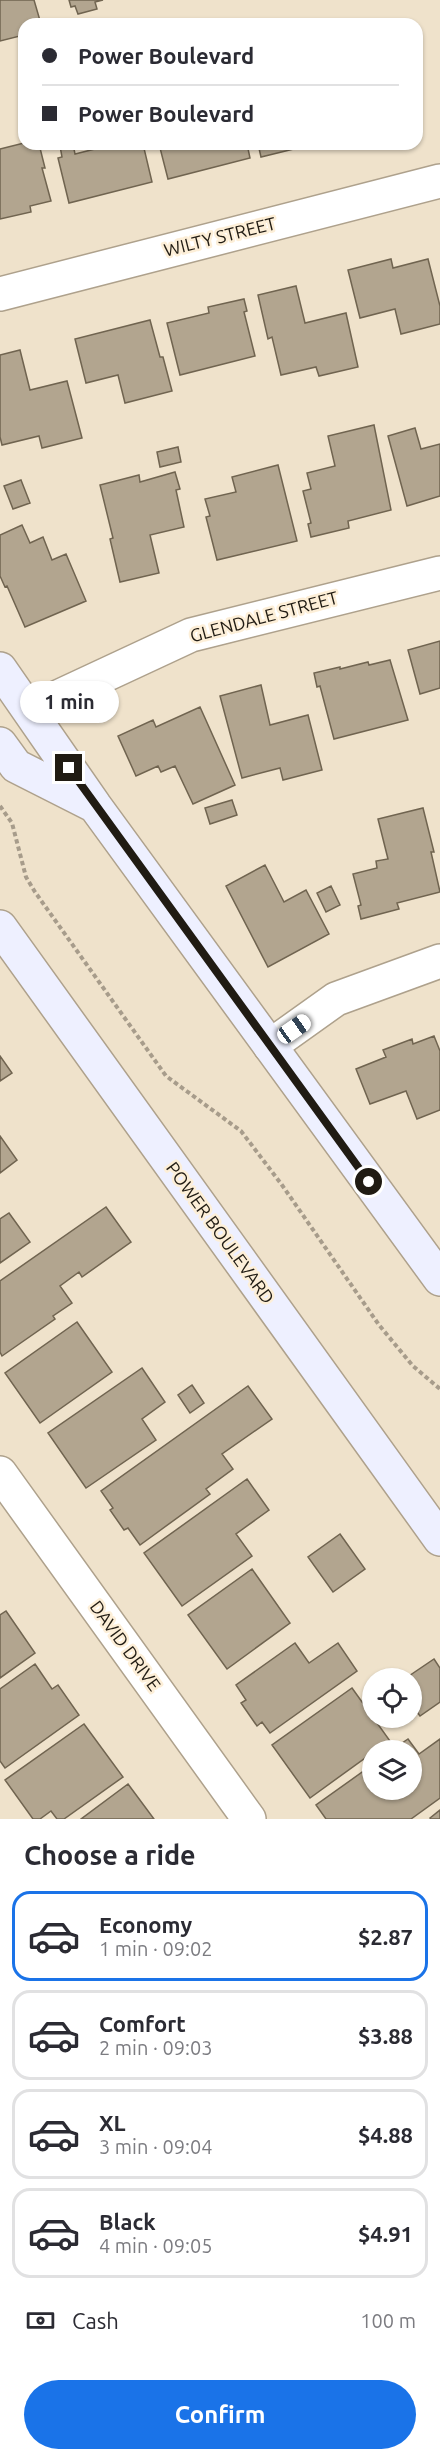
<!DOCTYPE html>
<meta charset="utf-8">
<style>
:root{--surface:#fff;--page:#f7f7f7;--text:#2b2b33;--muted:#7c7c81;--line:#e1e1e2;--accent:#1a73e8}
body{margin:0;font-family:Ubuntu,sans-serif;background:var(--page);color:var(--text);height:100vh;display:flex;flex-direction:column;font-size:22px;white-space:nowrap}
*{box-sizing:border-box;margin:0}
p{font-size:20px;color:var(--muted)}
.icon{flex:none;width:33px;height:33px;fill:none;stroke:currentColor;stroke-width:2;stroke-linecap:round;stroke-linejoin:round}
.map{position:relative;height:1819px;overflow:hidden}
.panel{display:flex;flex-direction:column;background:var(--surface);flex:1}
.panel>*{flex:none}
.hud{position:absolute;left:18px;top:18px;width:405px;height:132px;border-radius:18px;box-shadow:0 2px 4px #0004;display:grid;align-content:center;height:132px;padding:0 24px;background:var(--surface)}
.controls{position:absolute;left:362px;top:1668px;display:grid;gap:12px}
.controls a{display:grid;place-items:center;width:60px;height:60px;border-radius:50%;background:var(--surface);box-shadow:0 2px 4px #0004;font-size:30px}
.end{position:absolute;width:27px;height:27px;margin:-14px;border:8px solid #201b13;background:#fff;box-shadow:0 0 0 3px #fff}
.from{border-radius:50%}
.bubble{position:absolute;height:42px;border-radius:21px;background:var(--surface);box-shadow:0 2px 4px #0004;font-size:20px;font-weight:700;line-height:42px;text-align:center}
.car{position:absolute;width:18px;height:36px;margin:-18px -9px;border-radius:8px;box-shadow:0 0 4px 2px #0007;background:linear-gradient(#fff 24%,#345 0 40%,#fff 0 76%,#345 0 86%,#fff 0)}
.hud b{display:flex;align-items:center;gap:21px;height:57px;font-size:22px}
.hud b+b{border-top:2px solid var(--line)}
.hud i{width:15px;height:15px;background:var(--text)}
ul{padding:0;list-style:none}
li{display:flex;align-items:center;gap:18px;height:90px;margin:0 12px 9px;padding:0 12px;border:3px solid var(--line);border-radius:18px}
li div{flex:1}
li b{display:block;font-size:22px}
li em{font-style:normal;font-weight:700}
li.active{border-color:var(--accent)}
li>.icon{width:54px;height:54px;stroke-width:1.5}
h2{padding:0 24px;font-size:27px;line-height:72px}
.pay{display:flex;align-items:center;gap:15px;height:66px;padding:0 24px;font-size:22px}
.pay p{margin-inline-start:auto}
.cta{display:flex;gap:12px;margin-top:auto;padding:12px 24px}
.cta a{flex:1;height:69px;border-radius:36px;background:var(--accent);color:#fff;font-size:24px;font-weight:700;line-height:69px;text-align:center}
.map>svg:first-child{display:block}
</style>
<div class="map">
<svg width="440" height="1819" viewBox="0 0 440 1819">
<rect width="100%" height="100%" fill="#efe2cb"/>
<path fill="#b2a58f" stroke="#706450" stroke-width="1.5" d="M0,0H34L41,24H24V35L0,41Z
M69,0H103L95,2L97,9L78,14L75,6L71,7Z
M24,143L39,144L45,168H42L51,201L30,206L31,212L0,219V149Z
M73,144L75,154L95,149L93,144H143L152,182L69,203L58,158L62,157L60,146Z
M159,144H247L250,158L168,179Z
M258,144H297L298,148L261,157Z
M391,259L393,268L428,259L440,306V324L401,334L395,309L360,318L348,270Z
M296,286L305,323L346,313L358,367L319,376L316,367L281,375L272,337L268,339L258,295Z
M244,299L247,311L244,312L255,356L180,375L167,323L209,313L208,307Z
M150,320L160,357H163L172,391L125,403L118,375L86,383L75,339Z
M20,350L30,390L67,381L82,438L42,448L39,436L2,445L0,437V355Z
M374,425L391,510L348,521L349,528L311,537L308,524L311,523L303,491L311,489L307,473L335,466L328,436Z
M415,428L421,449L440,444V496L407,506L388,436Z
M178,447L181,462L160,467L157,452Z
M278,465L297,541L217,560L206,517L210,516L205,499L236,492L232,477Z
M175,472L180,489L176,490L184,527L150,535L159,573L120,582L110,539L113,538L100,485L139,475L140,482Z
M21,480L30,503L13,509L4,486Z
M22,525L30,543L43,537L52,560L66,554L86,601L25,627L7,586L5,587L0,576V535Z
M440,641V688L420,694L408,650Z
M390,660L408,720L334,739L320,686L317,687L314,673L340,667V669L368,662L369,665Z
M261,685L270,725L308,715L322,770L283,780L280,768L242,778L220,696Z
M200,707L235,785L193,804L175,766L161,772L158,766L136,776L118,736L153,720L156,727Z
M232,800L237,815L210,824L205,808Z
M423,808L434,852H431L440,892L397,903L399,909L361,919L358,906L361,905L353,874L377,868L376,861L388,859L378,819Z
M265,865L284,902L306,890L329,934L268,967L226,886Z
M331,886L340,905L326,912L317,893Z
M434,1036L440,1051V1110L417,1119L406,1091L370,1104L356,1069L386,1057L383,1050L412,1039L413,1044Z
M0,1056L12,1073L0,1081Z
M0,1136L17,1160L0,1173Z
M106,1207L131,1242L82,1277L79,1272L60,1286L72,1303L53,1316L55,1319L2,1356L0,1352V1281Z
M9,1213L30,1242L0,1263V1219Z
M77,1322L112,1372L40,1423L5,1373Z
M142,1368L165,1402L142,1419L156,1440L86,1488L48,1433Z
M192,1385L204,1403L190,1413L178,1395Z
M248,1386L272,1419L222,1454L233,1469L206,1489L210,1494L140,1545L128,1528L124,1530L110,1510L113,1508L101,1491Z
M247,1479L269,1510L236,1534L252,1556L182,1606L144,1553Z
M340,1534L365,1569L333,1592L308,1557Z
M252,1569L290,1623L227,1669L188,1615Z
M6,1611L35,1653L0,1678V1615Z
M295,1643L309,1663L338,1643L357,1671L270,1733L262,1722L257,1726L241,1703L246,1700L236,1685Z
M434,1659L440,1668V1702L420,1716L411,1704V1678H406Z
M35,1664L52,1689L58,1685L79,1715L5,1768L0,1761V1689Z
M352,1688L390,1741L376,1750H372V1753L310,1798L272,1745Z
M84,1724L123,1777L64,1819H57L51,1811L40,1819H33L5,1780Z
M408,1739L419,1754L440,1739V1798L411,1819H326L316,1805L372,1765V1790H411V1750H392Z
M128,1784L154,1819H81Z
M440,1810V1819H431L430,1818Z"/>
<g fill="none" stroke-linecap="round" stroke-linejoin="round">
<defs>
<path id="minor" d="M0,294L440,181
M30,710L191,635L440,573
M270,1046L336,999L440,961
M0,1473L249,1819"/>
<path id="secondary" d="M0,669L95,806L440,1279
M0,744L16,766L93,805
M0,927L440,1539"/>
</defs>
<use href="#minor" stroke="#aea18c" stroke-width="36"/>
<use href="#secondary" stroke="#aea18c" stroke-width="36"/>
<path stroke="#a79c8b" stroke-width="4" stroke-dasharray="4.5 3" stroke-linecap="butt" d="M0,806L12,823L26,877L35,892L166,1076L241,1131L282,1185L379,1325L413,1366L440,1389"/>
<use href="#minor" stroke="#fff" stroke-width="33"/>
<use href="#secondary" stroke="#eef0ff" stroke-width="33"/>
</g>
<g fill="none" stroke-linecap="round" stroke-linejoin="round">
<path stroke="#201b13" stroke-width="8" d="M69,768L369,1182"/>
</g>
<g text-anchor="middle" stroke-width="5" stroke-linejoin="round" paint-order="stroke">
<g font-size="18" fill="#201b13" stroke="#fdefd8">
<text transform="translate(220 237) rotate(-14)" y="6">WILTY STREET</text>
<text transform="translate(264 617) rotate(-15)" y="6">GLENDALE STREET</text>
<text transform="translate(220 1233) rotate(54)" y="6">POWER BOULEVARD</text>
<text transform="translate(125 1646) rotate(54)" y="6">DAVID DRIVE</text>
</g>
</g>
</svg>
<div class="controls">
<a><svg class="icon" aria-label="locate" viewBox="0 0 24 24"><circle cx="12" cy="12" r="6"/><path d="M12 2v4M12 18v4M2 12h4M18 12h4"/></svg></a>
<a><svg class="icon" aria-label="layers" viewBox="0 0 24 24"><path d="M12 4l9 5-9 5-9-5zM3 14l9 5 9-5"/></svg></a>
</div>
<i class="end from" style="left:369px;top:1182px"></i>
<i class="end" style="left:69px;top:768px"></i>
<div class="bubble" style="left:20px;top:681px;width:99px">1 min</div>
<i class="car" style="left:294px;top:1029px;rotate:55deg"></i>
<div class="hud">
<b><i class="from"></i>Power Boulevard</b>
<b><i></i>Power Boulevard</b>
</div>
</div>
<section class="panel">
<h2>Choose a ride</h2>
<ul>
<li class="active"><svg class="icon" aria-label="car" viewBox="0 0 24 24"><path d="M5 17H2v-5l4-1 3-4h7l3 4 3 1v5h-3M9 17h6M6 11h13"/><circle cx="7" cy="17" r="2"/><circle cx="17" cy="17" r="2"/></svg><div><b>Economy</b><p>1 min · 09:02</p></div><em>$2.87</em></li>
<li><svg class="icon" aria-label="car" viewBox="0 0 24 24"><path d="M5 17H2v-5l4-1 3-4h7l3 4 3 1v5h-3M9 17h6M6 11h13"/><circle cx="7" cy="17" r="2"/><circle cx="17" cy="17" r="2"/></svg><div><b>Comfort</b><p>2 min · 09:03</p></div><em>$3.88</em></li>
<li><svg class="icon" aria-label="car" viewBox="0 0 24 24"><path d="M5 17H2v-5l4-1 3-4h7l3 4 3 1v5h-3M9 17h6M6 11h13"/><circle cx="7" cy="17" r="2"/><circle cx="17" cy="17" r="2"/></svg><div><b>XL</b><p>3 min · 09:04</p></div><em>$4.88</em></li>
<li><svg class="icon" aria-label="car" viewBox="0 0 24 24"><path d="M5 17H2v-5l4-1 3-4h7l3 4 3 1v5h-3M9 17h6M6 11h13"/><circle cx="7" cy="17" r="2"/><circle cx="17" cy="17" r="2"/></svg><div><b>Black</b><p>4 min · 09:05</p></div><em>$4.91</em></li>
</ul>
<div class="pay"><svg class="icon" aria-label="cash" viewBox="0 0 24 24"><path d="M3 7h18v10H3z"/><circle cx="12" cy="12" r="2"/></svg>Cash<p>100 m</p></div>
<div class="cta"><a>Confirm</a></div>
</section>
